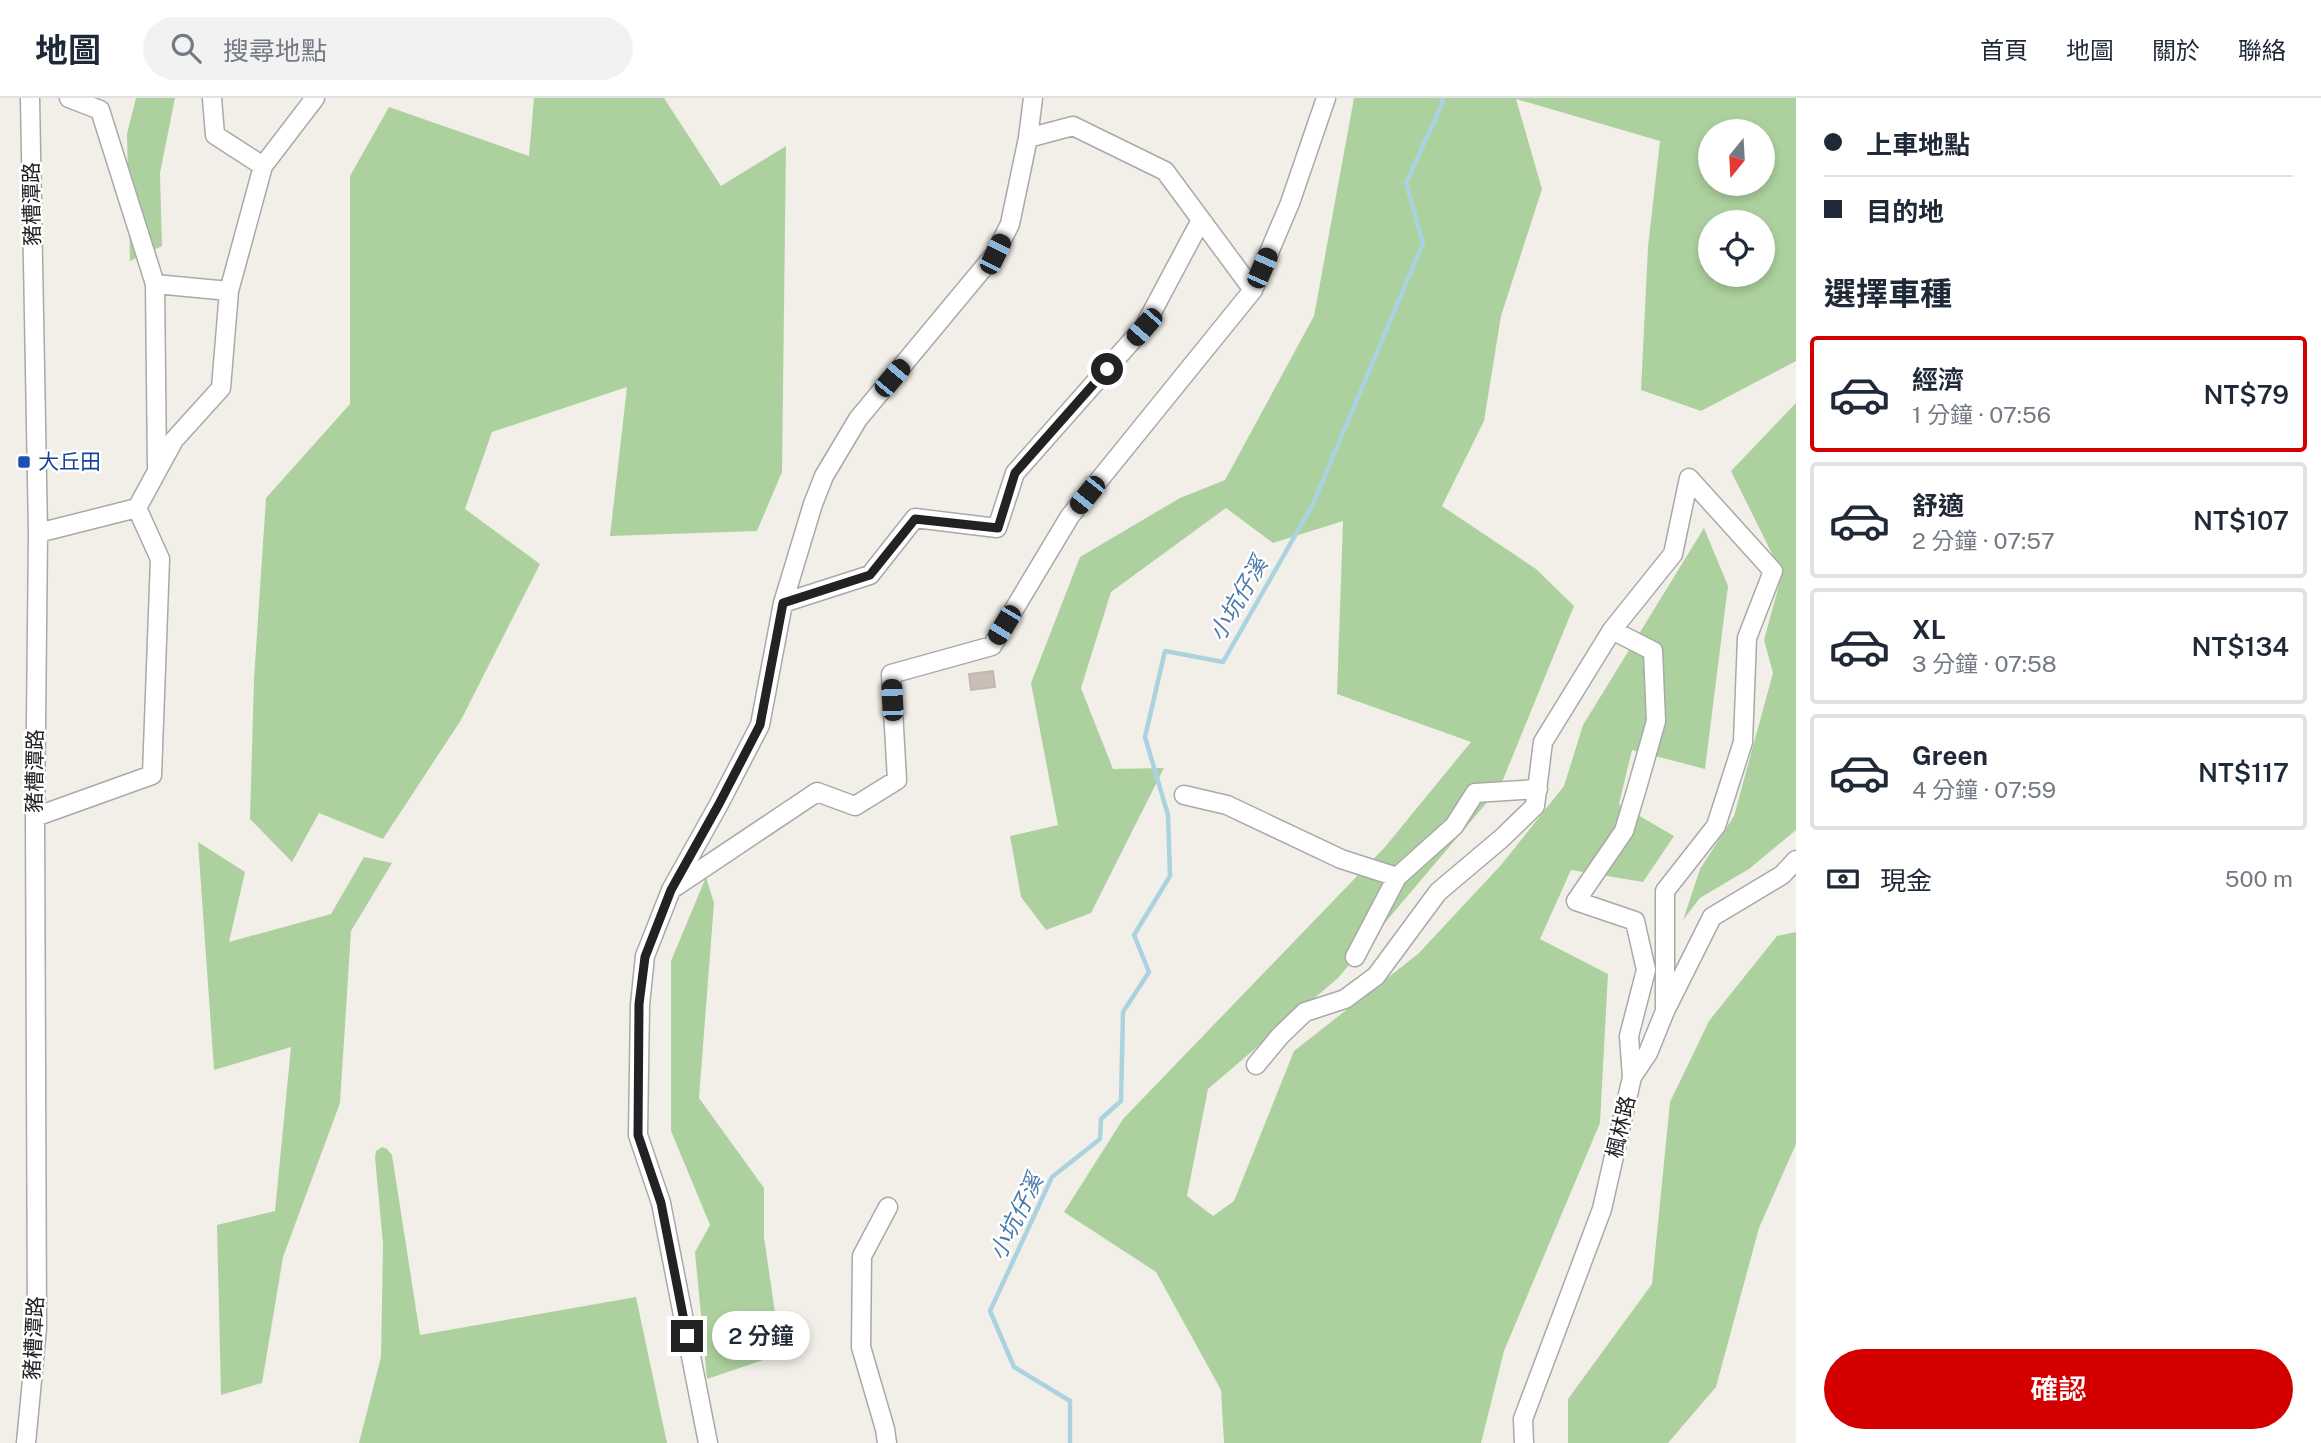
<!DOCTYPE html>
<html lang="zh-TW">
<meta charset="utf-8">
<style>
:root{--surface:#fff;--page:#f2f2f3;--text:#1f2937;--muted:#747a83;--line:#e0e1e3;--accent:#d40000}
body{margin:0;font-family:"Public Sans","Noto Sans TC",sans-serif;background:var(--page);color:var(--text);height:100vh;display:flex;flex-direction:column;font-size:26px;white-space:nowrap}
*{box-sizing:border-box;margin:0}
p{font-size:23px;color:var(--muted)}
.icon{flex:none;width:38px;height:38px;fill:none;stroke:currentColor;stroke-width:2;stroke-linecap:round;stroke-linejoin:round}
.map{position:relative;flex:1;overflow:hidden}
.side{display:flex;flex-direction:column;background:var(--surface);width:525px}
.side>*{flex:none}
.banner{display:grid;align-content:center;height:154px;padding:0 28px;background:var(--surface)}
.needle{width:46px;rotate:198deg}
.tools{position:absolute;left:1698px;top:21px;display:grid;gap:14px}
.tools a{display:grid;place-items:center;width:77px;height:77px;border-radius:50%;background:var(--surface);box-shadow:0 4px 10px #0003;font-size:35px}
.end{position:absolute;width:32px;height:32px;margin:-16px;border:9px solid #222;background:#fff;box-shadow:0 0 0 4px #fff}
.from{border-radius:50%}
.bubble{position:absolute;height:49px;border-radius:24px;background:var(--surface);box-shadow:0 4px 10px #0003;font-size:23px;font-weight:600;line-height:49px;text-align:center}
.car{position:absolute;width:21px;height:42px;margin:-21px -10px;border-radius:9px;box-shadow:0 0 5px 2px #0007;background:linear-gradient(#222 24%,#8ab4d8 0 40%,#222 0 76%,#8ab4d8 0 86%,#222 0)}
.banner b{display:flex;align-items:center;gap:24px;height:66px;font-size:26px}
.banner b+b{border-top:2px solid var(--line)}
.banner i{width:18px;height:18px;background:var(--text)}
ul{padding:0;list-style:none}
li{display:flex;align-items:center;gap:21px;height:116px;margin:0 14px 10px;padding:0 14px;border:4px solid var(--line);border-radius:7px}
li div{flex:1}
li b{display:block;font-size:26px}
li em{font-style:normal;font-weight:600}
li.selected{border-color:var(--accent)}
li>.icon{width:63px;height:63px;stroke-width:1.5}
h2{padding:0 28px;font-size:32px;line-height:84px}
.pay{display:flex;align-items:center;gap:18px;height:77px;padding:0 28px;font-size:26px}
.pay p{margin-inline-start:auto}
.button{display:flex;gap:14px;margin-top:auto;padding:14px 28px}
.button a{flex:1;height:80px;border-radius:42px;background:var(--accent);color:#fff;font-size:28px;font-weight:600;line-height:80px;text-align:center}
header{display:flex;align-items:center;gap:42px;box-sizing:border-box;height:98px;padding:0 35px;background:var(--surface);border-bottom:2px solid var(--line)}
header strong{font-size:33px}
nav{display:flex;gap:38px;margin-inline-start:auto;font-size:24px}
.search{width:490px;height:63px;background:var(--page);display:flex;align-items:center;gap:18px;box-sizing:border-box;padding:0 24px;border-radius:38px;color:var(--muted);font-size:26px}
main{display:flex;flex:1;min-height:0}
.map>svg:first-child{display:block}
</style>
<header>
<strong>地圖</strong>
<div class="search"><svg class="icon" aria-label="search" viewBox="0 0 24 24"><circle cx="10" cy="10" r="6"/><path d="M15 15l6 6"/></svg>搜尋地點</div>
<nav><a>首頁</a><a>地圖</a><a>關於</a><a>聯絡</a></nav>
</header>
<main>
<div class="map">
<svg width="1796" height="1345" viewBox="0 0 1796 1345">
<rect width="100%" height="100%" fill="#f2efe9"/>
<path fill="#add19e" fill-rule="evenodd" d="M136,0H175L160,75L162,148L130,163L127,36Z
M534,0H664L721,88L786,48L782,374L757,433L610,438L627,289L492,334L465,411L540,466L461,622L383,741L319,715L292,764L250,721L254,581L266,400L350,306V78L389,9L529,58Z
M1354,0H1796V263L1701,313L1641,292L1648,149L1660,43L1516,1L1542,91L1501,218L1484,323L1442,408L1536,471L1574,508L1500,689L1338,880L1208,991L1187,1098L1213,1118L1234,1103L1294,953L1418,856L1501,767L1564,688L1583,627L1704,430L1728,488L1705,671L1632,652L1619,706L1674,738L1643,784L1571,772L1540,841L1608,876L1600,1025L1504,1253L1481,1345H1224L1221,1292L1156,1174L1064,1114L1123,1021L1385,749L1471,644L1337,596L1343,423L1273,445L1226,410L1111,494L1081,590L1113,671L1164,670L1091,815L1046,832L1021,799L1010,738L1058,727L1031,585L1080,459L1180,400L1225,382L1314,218ZM1710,33H1762V86H1710ZM1710,124H1762V177H1710Z
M1796,305V732L1749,771L1700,800L1683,822L1700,771L1734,718L1773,575L1764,542L1782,476L1731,373Z
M198,744L245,774L229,844L331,816L364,759L392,765L351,833L340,1005L283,1159L262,1285L221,1297L217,1127L275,1113L291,949L214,972Z
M706,779L714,805L699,1000L764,1090V1139L781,1256L707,1281L695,1154L710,1127L671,1033V863Z
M1796,834V1046L1759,1130L1716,1289L1668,1345H1568V1301L1652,1186L1670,1004L1709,923L1777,838Z
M382,1049L387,1051L392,1057L420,1237L636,1199L667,1345H359L381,1259L383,1146L375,1059L376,1053Z"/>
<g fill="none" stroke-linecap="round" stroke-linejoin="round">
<path stroke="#aad3df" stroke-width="4.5" d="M1070,1345V1303L1014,1269L990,1213L1052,1079L1100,1041L1101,1021L1121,1003L1123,914L1149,874L1134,837L1170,778L1168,717L1145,639L1165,553L1223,564L1313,406L1423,145L1406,85L1443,4L1441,0"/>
</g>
<path fill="#c7bfb8" stroke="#c4b6ab" stroke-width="2" d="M993,573L995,589L971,592L969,576Z"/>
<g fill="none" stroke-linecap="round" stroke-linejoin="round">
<defs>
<path id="minor" d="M69,0L100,12L155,186L229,193
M212,0L215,37L263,68
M155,186L157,372
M1253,192L1290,105L1326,0
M38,435L137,410
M783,505L870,477L915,420L997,430L1015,375L1144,229L1201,122
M1612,532L1653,553L1656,623L1637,690L1624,733L1576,803L1635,823L1646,872L1629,938L1632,979
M1184,697L1227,707L1341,761L1397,779
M35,719L152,677L160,461L137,410L174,342L221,290L229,193L263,68L315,0
M675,789L817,694L855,708L897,682L891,576L992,548L1070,418L1253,192L1165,73L1073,28L1028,40
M1355,859L1397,779L1454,728L1475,695L1538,691
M1256,967L1280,938L1305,914L1345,901L1376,878L1438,794L1502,740L1535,708L1543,644L1612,532L1673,456L1689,380L1773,473L1747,540L1743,644L1716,728L1665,793V913
M26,1345L37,1230L35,719L38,435L30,0
M708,1345L661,1105L638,1037L640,907L645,858L671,792L719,706L760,627L783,505L813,406L824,378L858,321L995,156L1010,126L1028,40L1033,0
M887,1345L885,1331L861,1249L862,1158L888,1109
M1524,1345L1523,1321L1602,1111L1632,979L1648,955L1665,913L1712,819L1782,777L1796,762"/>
</defs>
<use href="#minor" stroke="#a9a9a9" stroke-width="21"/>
<use href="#minor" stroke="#fff" stroke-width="18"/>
</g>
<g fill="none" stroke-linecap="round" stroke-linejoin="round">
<path stroke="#222" stroke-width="9" d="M687,1238L661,1105L638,1037L639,906L645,859L671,792L719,706L760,627L783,505L870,477L915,421L998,430L1015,375L1107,271"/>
</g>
<rect fill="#1a4fb4" stroke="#fff" stroke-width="2.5" x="17" y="357" width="14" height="14" rx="3.5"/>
<g text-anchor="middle" stroke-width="5" stroke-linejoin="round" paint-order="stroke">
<g font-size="21" fill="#222" stroke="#fff">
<text transform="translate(32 106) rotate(-91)" y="7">豬槽潭路</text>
<text transform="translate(35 673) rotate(-89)" y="7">豬槽潭路</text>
<text transform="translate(1621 1029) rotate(-77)" y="7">楓林路</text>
<text transform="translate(34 1240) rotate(-87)" y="7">豬槽潭路</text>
</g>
<g font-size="21" fill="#164399" stroke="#fff" text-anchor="start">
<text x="38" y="371">大丘田</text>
</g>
<g font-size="23" font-style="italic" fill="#4a7aab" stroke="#fff">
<text transform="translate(1238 501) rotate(-60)" y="8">小坑仔溪</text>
<text transform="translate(1016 1119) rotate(-64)" y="8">小坑仔溪</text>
</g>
</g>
</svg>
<div class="tools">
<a><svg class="needle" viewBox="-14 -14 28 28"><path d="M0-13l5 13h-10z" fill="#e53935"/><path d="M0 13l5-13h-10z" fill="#747a83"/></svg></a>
<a><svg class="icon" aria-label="locate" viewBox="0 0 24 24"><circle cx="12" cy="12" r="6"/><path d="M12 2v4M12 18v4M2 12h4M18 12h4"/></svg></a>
</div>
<i class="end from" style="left:1107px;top:271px"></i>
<i class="end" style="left:687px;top:1238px"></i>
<div class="bubble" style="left:712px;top:1213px;width:98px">2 分鐘</div>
<i class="car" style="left:995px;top:156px;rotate:26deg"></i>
<i class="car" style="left:1262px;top:170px;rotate:24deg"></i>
<i class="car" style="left:1144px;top:229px;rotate:221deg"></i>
<i class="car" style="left:892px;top:280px;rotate:40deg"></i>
<i class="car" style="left:1087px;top:397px;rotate:219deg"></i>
<i class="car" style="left:1004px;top:527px;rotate:211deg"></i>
<i class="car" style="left:892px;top:602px;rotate:357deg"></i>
</div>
<section class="side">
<div class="banner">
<b><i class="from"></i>上車地點</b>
<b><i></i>目的地</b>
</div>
<h2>選擇車種</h2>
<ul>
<li class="selected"><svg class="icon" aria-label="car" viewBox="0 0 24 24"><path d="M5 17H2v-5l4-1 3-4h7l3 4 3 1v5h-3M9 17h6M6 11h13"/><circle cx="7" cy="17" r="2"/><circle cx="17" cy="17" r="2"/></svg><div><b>經濟</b><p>1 分鐘 · 07:56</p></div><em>NT$79</em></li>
<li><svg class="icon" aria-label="car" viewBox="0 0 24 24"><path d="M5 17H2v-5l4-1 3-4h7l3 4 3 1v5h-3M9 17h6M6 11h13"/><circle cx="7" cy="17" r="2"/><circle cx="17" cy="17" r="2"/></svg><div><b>舒適</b><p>2 分鐘 · 07:57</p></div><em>NT$107</em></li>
<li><svg class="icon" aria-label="car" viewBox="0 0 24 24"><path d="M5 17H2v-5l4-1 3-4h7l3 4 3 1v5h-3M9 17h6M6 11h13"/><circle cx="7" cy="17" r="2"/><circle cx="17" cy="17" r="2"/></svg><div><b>XL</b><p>3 分鐘 · 07:58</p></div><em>NT$134</em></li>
<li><svg class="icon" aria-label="car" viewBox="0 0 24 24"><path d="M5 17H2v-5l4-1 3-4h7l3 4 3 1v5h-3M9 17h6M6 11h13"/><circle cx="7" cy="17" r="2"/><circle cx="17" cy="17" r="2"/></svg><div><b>Green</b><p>4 分鐘 · 07:59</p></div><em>NT$117</em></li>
</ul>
<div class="pay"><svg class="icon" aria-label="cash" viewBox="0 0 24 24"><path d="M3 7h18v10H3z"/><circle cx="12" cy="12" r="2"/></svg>現金<p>500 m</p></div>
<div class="button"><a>確認</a></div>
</section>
</main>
